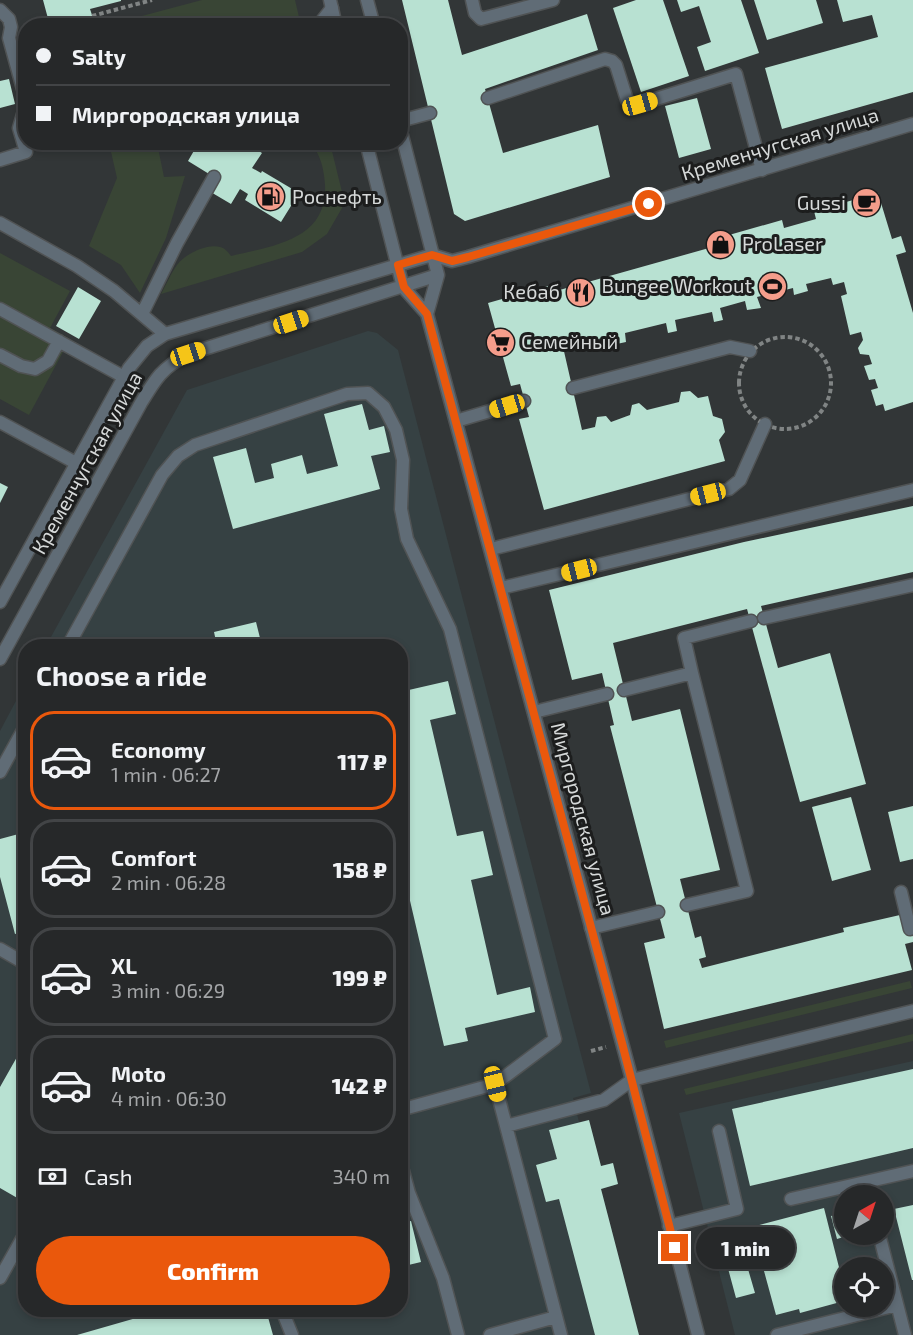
<!DOCTYPE html>
<meta charset="utf-8">
<style>
:root{--surface:#262829;--page:#323435;--text:#f1f3f6;--muted:#a4a6a8;--line:#424446;--accent:#ea580c}
body{margin:0;font-family:"Exo 2",sans-serif;background:var(--page);color:var(--text);height:100vh;display:flex;flex-direction:column;font-size:22px;white-space:nowrap}
*{box-sizing:border-box;margin:0}
p{font-size:20px;color:var(--muted)}
.icon{flex:none;width:33px;height:33px;fill:none;stroke:currentColor;stroke-width:2;stroke-linecap:round;stroke-linejoin:round}
.map{position:relative;flex:1;overflow:hidden}
.details{position:absolute;left:18px;top:639px;width:390px;height:678px;display:flex;flex-direction:column;background:var(--surface);border-radius:24px;box-shadow:0 3px 9px #0003,0 0 0 2px var(--line)}
.details>*{flex:none}
.banner{position:absolute;left:18px;top:18px;width:390px;height:132px;border-radius:24px;box-shadow:0 3px 9px #0003,0 0 0 2px var(--line);display:grid;align-content:center;height:132px;padding:0 18px;background:var(--surface)}
.needle{width:39px;rotate:39deg}
.buttons{position:absolute;left:834px;top:1185px;display:grid;gap:12px}
.buttons a{display:grid;place-items:center;width:60px;height:60px;border-radius:50%;background:var(--surface);box-shadow:0 3px 9px #0003,0 0 0 2px var(--line);font-size:30px}
.end{position:absolute;width:27px;height:27px;margin:-14px;border:8px solid #ea580c;background:#fff;box-shadow:0 0 0 3px #fff}
.from{border-radius:50%}
.bubble{position:absolute;height:42px;border-radius:21px;background:var(--surface);box-shadow:0 3px 9px #0003,0 0 0 2px var(--line);font-size:20px;font-weight:800;line-height:42px;text-align:center}
.car{position:absolute;width:18px;height:36px;margin:-18px -9px;border-radius:8px;box-shadow:0 0 4px 2px #0007;background:linear-gradient(#f5c518 24%,#345 0 40%,#f5c518 0 76%,#345 0 86%,#f5c518 0)}
.banner b{display:flex;align-items:center;gap:21px;height:57px;font-size:22px}
.banner b+b{border-top:2px solid var(--line)}
.banner i{width:15px;height:15px;background:var(--text)}
ul{padding:0;list-style:none}
li{display:flex;align-items:center;gap:18px;height:99px;margin:0 12px 9px;padding:0 6px;border:3px solid var(--line);border-radius:24px}
li div{flex:1}
li b{display:block;font-size:22px}
li em{font-style:normal;font-weight:800}
li.selected{border-color:var(--accent)}
li>.icon{width:54px;height:54px;stroke-width:1.5}
h2{padding:0 18px;font-size:27px;line-height:72px}
.pay{display:flex;align-items:center;gap:15px;height:66px;padding:0 18px;font-size:22px}
.pay p{margin-inline-start:auto}
.primary-button{display:flex;gap:12px;margin-top:auto;padding:12px 18px}
.primary-button a{flex:1;height:69px;border-radius:36px;background:var(--accent);color:#fff;font-size:24px;font-weight:800;line-height:69px;text-align:center}
.map>svg:first-child{display:block}
</style>
<div class="map">
<svg width="913" height="1335" viewBox="0 0 913 1335">
<rect width="100%" height="100%" fill="#323637"/>
<path fill="#364143" fill-rule="evenodd" d="M368,331L377,333L398,350L591,1093L573,1098L579,1122L589,1120L601,1166L613,1163L618,1184L601,1189L639,1335H0V731L25,684L26,1310H400V646H46L187,390Z
M913,1061V1335H735L679,1113ZM844,1196H884V1234H844ZM844,1268H884V1306H844Z"/>
<path fill="#394535" d="M202,0H295L299,17L295,26L108,25Z
M109,143H157L164,177L185,176L166,238L140,293L121,265L89,246L117,178Z
M310,143H330L342,192V208L327,234L302,252L161,294C166,285 171,273 177,265C185,254 207,243 220,247C225,248 228,252 231,256C272,246 328,240 325,185C324,170 321,154 310,143Z
M0,253L70,291L50,328L70,339L29,415L0,399Z
M910,981L912,988L666,1048L664,1041Z
M913,1034V1041L686,1095L684,1089Z"/>
<path fill="#b8e1d2" d="M43,0H121V1L90,9L94,21L77,26H50Z
M402,0H448L462,55L587,14L598,50L485,89L503,153L598,125L610,177L465,221L454,214Z
M636,0H663L689,76L641,92L613,8Z
M677,0H741L759,53L705,71L697,47L711,42L699,6L681,12Z
M754,0H816L823,23L767,40Z
M837,0H913V92L782,129L765,68L878,37L872,15L843,22Z
M9,79L15,104L0,108V81Z
M697,98L711,149L679,158L665,106Z
M199,142H245L262,153L252,168L261,173L262,171L299,193L281,222L245,200L248,194L240,189L231,204L209,191L214,177L188,161Z
M878,193L892,239L901,236L906,252L896,255L913,313V402L885,411L883,404L876,406L871,390L878,388L875,379L869,380L864,366L872,364L869,355L860,354L858,348L863,340L861,332L850,335L841,296L847,294L844,282L833,285L831,278L806,284L808,291L794,295L793,288L757,297L761,308L747,310L745,301L720,308L723,320L714,322L712,312L675,320L677,331L668,333L666,323L625,333L626,342L612,345L611,336L563,347L582,430L595,427L597,417L606,416L611,422L630,415L632,405L639,403L647,410L679,402L681,392L690,391L698,398L708,396L713,416L722,419L725,432L719,440L725,461L544,510L519,419L529,417L520,384L511,386L488,303L555,284L556,291L709,248L708,241L782,220L784,228L816,219L814,211Z
M78,287L101,301L79,339L56,326Z
M362,404L369,430L384,426L390,452L371,456L380,489L233,529L213,457L246,448L255,483L274,478L271,464L302,455L307,474L338,466L324,414Z
M0,483L8,487L0,503Z
M913,506V572L761,606L778,668L830,653L866,784L800,802L747,609L613,643L632,721L680,709L720,870L680,879L695,938L701,936L706,957L699,959L702,968L844,932L843,928L900,915L904,931L913,928V942L905,944L912,970L664,1029L644,943L665,938L610,726L614,725L602,673L572,680L549,590L744,542Z
M256,622L262,646H217L214,632Z
M448,681L456,714L430,720L457,836L483,831L493,875L471,880L497,995L530,987L535,1012L465,1028L468,1041L444,1046L400,858V692Z
M851,797L871,870L832,881L812,807Z
M913,806V859L900,862L888,812Z
M26,832V931L15,934L0,877V839Z
M26,1041V1203L0,1188V1087Z
M913,1069V1148L750,1186L732,1109Z
M589,1120L601,1166L613,1163L618,1184L601,1189L639,1335H595L559,1199L546,1202L536,1165L557,1159L549,1130Z
M913,1205V1280H912L894,1209Z
M824,1208L844,1287V1301L800,1313L799,1309L776,1315L752,1227Z
M844,1213V1234L850,1235L837,1239L831,1216Z
M411,1221L421,1262L400,1267V1223Z
M741,1245L755,1293L736,1298L723,1250Z
M164,1310H266L273,1335H77Z"/>
<g fill="none" stroke-linecap="round" stroke-linejoin="round">
<defs>
<path id="service" d="M472,0L475,13L481,19L553,0
M0,10L9,19L11,27L9,38L26,100
M318,26L332,8
M488,98L605,59L612,61L616,65L627,100L632,105L640,104L736,74L762,170
M400,121L430,113
M0,160L26,152L19,128L26,104
M0,223L77,266L114,291L165,334
M0,309L124,377
M142,314L177,243L214,177
M0,355L21,366L35,369L48,361L59,341
M573,388L730,347L750,351
M456,421L524,401
M491,549L729,489L740,480L765,424
M501,588L913,490
M764,618L913,585
M68,646L162,475L178,456L195,445L347,394L368,393L384,407L396,430L403,460L401,509L407,539L450,629L555,1039L495,1084L400,1110
M624,690L692,673L684,638L751,621
M534,712L607,694
M0,772L26,725
M901,892L910,929
M687,905L747,891L692,673
M591,928L658,912
M0,949L26,964
M495,1084L561,1335
M506,1126L604,1100L632,1080
M400,1160L409,1193L443,1278L458,1335
M791,1199L913,1171
M669,1226L737,1209L719,1131
M879,1234L905,1335
M0,1278L26,1232
M282,1310L292,1335
M490,1335L556,1317
M777,1335L897,1305"/>
<path id="minor" d="M432,255L452,261L468,257L913,124
M0,422L76,463
M632,1080L698,1335"/>
<path id="tertiary" d="M330,0L336,26
M367,0L374,26
M400,128L438,275L427,314
M366,142L403,287L427,314L632,1080L913,1011
M0,602L129,368L147,346L165,334L432,255
M0,659L141,403C156,378 162,368 188,354L438,275"/>
</defs>
<use href="#service" stroke="#505354" stroke-width="15"/>
<use href="#minor" stroke="#505354" stroke-width="15"/>
<use href="#tertiary" stroke="#505354" stroke-width="15"/>
<path stroke="#808484" stroke-width="4" stroke-dasharray="4.5 3" stroke-linecap="butt" d="M92,16L152,0
M739 383a46 46 0 1 1 92 0a46 46 0 1 1-92 0Z
M591,1051L606,1047"/>
<use href="#service" stroke="#606c76" stroke-width="12"/>
<use href="#minor" stroke="#606c76" stroke-width="12"/>
<use href="#tertiary" stroke="#606c76" stroke-width="12"/>
</g>
<g fill="none" stroke-linecap="round" stroke-linejoin="round">
<path stroke="#ea580c" stroke-width="8" d="M649,204L468,257L452,261L432,255L398,265L404,287L427,314L622,1043L675,1248"/>
</g>
<defs>
<symbol id="fuel-disc" viewBox="-11 -11 22 22"><circle r="9.5" fill="#f49d8b" stroke="#1c1d1d"/><path d="M-5.5-6h7V0h2V4h1.3V-2.5L3-4.5l.8-.8L6-3V5H2.5V1h-1V6h-7ZM-4.2-4.7v3.2H.2V-4.7Z" fill="#111"/></symbol>
<symbol id="cafe-disc" viewBox="-11 -11 22 22"><circle r="9.5" fill="#f49d8b" stroke="#1c1d1d"/><path d="M-5.5-4.5H6V0H3Q3 3.5 0 3.5H-2.5Q-5.5 3.5-5.5 0ZM3-3.2v2h1.7v-2ZM-6 4.5H4V6H-6Z" fill="#111"/></symbol>
<symbol id="shop-disc" viewBox="-11 -11 22 22"><circle r="9.5" fill="#f49d8b" stroke="#1c1d1d"/><path d="M-5-2.5h2.3a2.7 3.5 0 0 1 5.4 0H5L5.5 6h-11ZM-1.5-2.5h3a1.5 2.3 0 0 0-3 0Z" fill="#111"/></symbol>
<symbol id="stadium-disc" viewBox="-11 -11 22 22"><circle r="9.5" fill="#f49d8b" stroke="#1c1d1d"/><path d="M0-5a6.5 5 0 1 0 0 10a6.5 5 0 1 0 0-10ZM-3.5-1.8h7v3.6h-7Z" fill="#111"/></symbol>
<symbol id="restaurant-disc" viewBox="-11 -11 22 22"><circle r="9.5" fill="#f49d8b" stroke="#1c1d1d"/><path d="M-5-6h1v4h1v-4h1v4h1v-4h1v5L-1.5 .5V6h-2V.5L-5-1ZM5-6V6H3V1.5H1.5Q1.5-4 5-6Z" fill="#111"/></symbol>
<symbol id="supermarket-disc" viewBox="-11 -11 22 22"><circle r="9.5" fill="#f49d8b" stroke="#1c1d1d"/><path d="M-6-5.5h2.5l.6 2H6L4.5 2H-2.5L-4.4-4H-6ZM-1.5 3.2a1.3 1.3 0 1 0 .1 0ZM3 3.2a1.3 1.3 0 1 0 .1 0Z" fill="#111"/></symbol>
</defs>
<g fill-rule="evenodd">
<use href="#fuel-disc" x="254" y="180" width="33" height="33"/>
<use href="#cafe-disc" x="850" y="186" width="33" height="33"/>
<use href="#shop-disc" x="704" y="228" width="33" height="33"/>
<use href="#stadium-disc" x="756" y="270" width="33" height="33"/>
<use href="#restaurant-disc" x="564" y="276" width="33" height="33"/>
<use href="#supermarket-disc" x="484" y="326" width="33" height="33"/>
</g>
<g text-anchor="middle" stroke-width="6" stroke-linejoin="round" paint-order="stroke">
<g font-size="20" fill="#d6d9d9" stroke="#1c1d1d">
<text transform="translate(780 144) rotate(-17)" y="7">Кременчугская улица</text>
<text transform="translate(87 463) rotate(-61)" y="7">Кременчугская улица</text>
<text transform="translate(583 819) rotate(75)" y="7">Миргородская улица</text>
</g>
<g font-size="20" fill="#d6d9d9" stroke="#1c1d1d" text-anchor="start">
<text x="292" y="204">Роснефть</text>
<text x="846" y="210" text-anchor="end">Gussi</text>
<text x="742" y="251">ProLaser</text>
<text x="752" y="293" text-anchor="end">Bungee Workout</text>
<text x="560" y="299" text-anchor="end">Кебаб</text>
<text x="521" y="349">Семейный</text>
</g>
</g>
</svg>
<div class="buttons">
<a><svg class="needle" viewBox="-14 -14 28 28"><path d="M0-13l5 13h-10z" fill="#e53935"/><path d="M0 13l5-13h-10z" fill="#a4a6a8"/></svg></a>
<a><svg class="icon" aria-label="locate" viewBox="0 0 24 24"><circle cx="12" cy="12" r="6"/><path d="M12 2v4M12 18v4M2 12h4M18 12h4"/></svg></a>
</div>
<i class="end from" style="left:649px;top:204px"></i>
<i class="end" style="left:675px;top:1248px"></i>
<div class="bubble" style="left:696px;top:1227px;width:99px">1 min</div>
<i class="car" style="left:640px;top:104px;rotate:74deg"></i>
<i class="car" style="left:291px;top:322px;rotate:72deg"></i>
<i class="car" style="left:188px;top:354px;rotate:72deg"></i>
<i class="car" style="left:507px;top:406px;rotate:253deg"></i>
<i class="car" style="left:708px;top:494px;rotate:256deg"></i>
<i class="car" style="left:579px;top:570px;rotate:256deg"></i>
<i class="car" style="left:495px;top:1084px;rotate:166deg"></i>
<div class="banner">
<b><i class="from"></i>Salty</b>
<b><i></i>Миргородская улица</b>
</div>
<section class="details">
<h2>Choose a ride</h2>
<ul>
<li class="selected"><svg class="icon" aria-label="car" viewBox="0 0 24 24"><path d="M5 17H2v-5l4-1 3-4h7l3 4 3 1v5h-3M9 17h6M6 11h13"/><circle cx="7" cy="17" r="2"/><circle cx="17" cy="17" r="2"/></svg><div><b>Economy</b><p>1 min · 06:27</p></div><em>117 ₽</em></li>
<li><svg class="icon" aria-label="car" viewBox="0 0 24 24"><path d="M5 17H2v-5l4-1 3-4h7l3 4 3 1v5h-3M9 17h6M6 11h13"/><circle cx="7" cy="17" r="2"/><circle cx="17" cy="17" r="2"/></svg><div><b>Comfort</b><p>2 min · 06:28</p></div><em>158 ₽</em></li>
<li><svg class="icon" aria-label="car" viewBox="0 0 24 24"><path d="M5 17H2v-5l4-1 3-4h7l3 4 3 1v5h-3M9 17h6M6 11h13"/><circle cx="7" cy="17" r="2"/><circle cx="17" cy="17" r="2"/></svg><div><b>XL</b><p>3 min · 06:29</p></div><em>199 ₽</em></li>
<li><svg class="icon" aria-label="car" viewBox="0 0 24 24"><path d="M5 17H2v-5l4-1 3-4h7l3 4 3 1v5h-3M9 17h6M6 11h13"/><circle cx="7" cy="17" r="2"/><circle cx="17" cy="17" r="2"/></svg><div><b>Moto</b><p>4 min · 06:30</p></div><em>142 ₽</em></li>
</ul>
<div class="pay"><svg class="icon" aria-label="cash" viewBox="0 0 24 24"><path d="M3 7h18v10H3z"/><circle cx="12" cy="12" r="2"/></svg>Cash<p>340 m</p></div>
<div class="primary-button"><a>Confirm</a></div>
</section>
</div>
